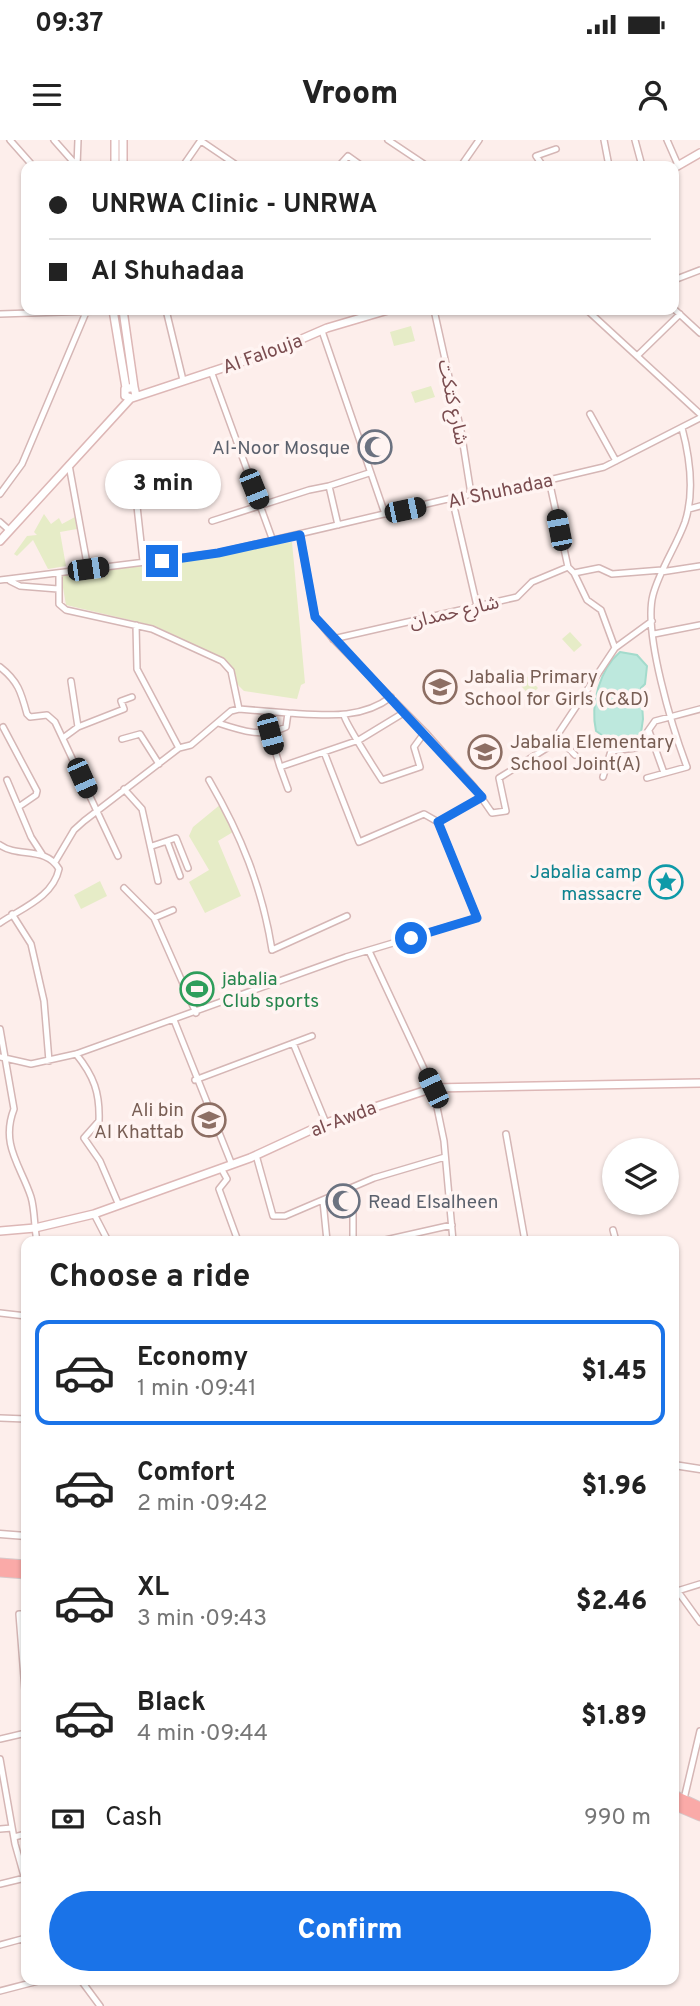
<!DOCTYPE html>
<meta charset="utf-8">
<style>
:root{--surface:#fff;--page:#f2f2f2;--text:#222;--muted:#767676;--line:#e0e0e0;--accent:#1a73e8}
body{margin:0;font-family:Overpass,"Noto Sans Arabic",sans-serif;background:var(--page);color:var(--text);height:100vh;display:flex;flex-direction:column;font-size:26px;white-space:nowrap}
*{box-sizing:border-box;margin:0}
p{font-size:23px;color:var(--muted)}
.icon{flex:none;width:38px;height:38px;fill:none;stroke:currentColor;stroke-width:2;stroke-linecap:round;stroke-linejoin:round}
.map{position:relative;flex:1;overflow:hidden}
.details{position:absolute;left:21px;top:1096px;width:658px;height:749px;display:flex;flex-direction:column;background:var(--surface);border-radius:14px;box-shadow:0 2px 5px #0004}
.details>*{flex:none}
.guide{position:absolute;left:21px;top:21px;width:658px;height:154px;border-radius:14px;box-shadow:0 2px 5px #0004;display:grid;align-content:center;height:154px;padding:0 28px;background:var(--surface)}
.controls{position:absolute;left:602px;top:998px;display:grid;gap:14px}
.controls a{display:grid;place-items:center;width:77px;height:77px;border-radius:50%;background:var(--surface);box-shadow:0 2px 5px #0004;font-size:35px}
.end{position:absolute;width:32px;height:32px;margin:-16px;border:9px solid #1a73e8;background:#fff;box-shadow:0 0 0 4px #fff}
.from{border-radius:50%}
.bubble{position:absolute;height:49px;border-radius:24px;background:var(--surface);box-shadow:0 2px 5px #0004;font-size:23px;font-weight:800;line-height:49px;text-align:center}
.car{position:absolute;width:21px;height:42px;margin:-21px -10px;border-radius:9px;box-shadow:0 0 5px 2px #0007;background:linear-gradient(#222 24%,#8ab4d8 0 40%,#222 0 76%,#8ab4d8 0 86%,#222 0)}
.guide b{display:flex;align-items:center;gap:24px;height:66px;font-size:26px}
.guide b+b{border-top:2px solid var(--line)}
.guide i{width:18px;height:18px;background:var(--text)}
ul{padding:0;list-style:none}
li{display:flex;align-items:center;gap:21px;height:105px;margin:0 14px 10px;padding:0 14px;border:4px solid transparent;border-radius:14px}
li div{flex:1}
li b{display:block;font-size:26px}
li em{font-style:normal;font-weight:800}
li.active{border-color:var(--accent)}
li>.icon{width:63px;height:63px;stroke-width:1.5}
h2{padding:0 28px;font-size:32px;line-height:84px}
.pay{display:flex;align-items:center;gap:18px;height:77px;padding:0 28px;font-size:26px}
.pay p{margin-inline-start:auto}
.action{display:flex;gap:14px;margin-top:auto;padding:14px 28px}
.action a{flex:1;height:80px;border-radius:42px;background:var(--accent);color:#fff;font-size:28px;font-weight:800;line-height:80px;text-align:center}
.status{display:flex;justify-content:space-between;align-items:center;height:49px;padding:0 35px;background:var(--surface);direction:ltr}
.status svg{height:19px;fill:currentColor}
header{display:flex;justify-content:space-between;align-items:center;height:91px;padding:0 28px;background:var(--surface);font-size:32px;font-weight:800}
.map>svg:first-child{display:block}
</style>
<div class="status"><b>09:37</b><svg viewBox="0 0 49 12"><path d="M0 12V9h3v3zM5 12V6h3v6zM10 12V3h3v9zM15 12V0h3v12zM26 1h20v11H26zM47 4h2v5h-2z"/></svg></div>
<header><svg class="icon" aria-label="menu" viewBox="0 0 24 24"><path d="M4 6h16M4 12h16M4 18h16"/></svg>Vroom<svg class="icon" aria-label="person" viewBox="0 0 24 24"><circle cx="12" cy="8" r="4"/><path d="M4 21q1-7 8-7t8 7"/></svg></header>
<div class="map">
<svg width="700" height="1866" viewBox="0 0 700 1866">
<rect width="100%" height="100%" fill="#fdeeeb"/>
<path fill="#e6ecc7" d="M411,186L415,201L394,206L390,192Z
M431,246L435,257L415,263L411,252Z
M44,374L51,384L59,378L62,384L75,377L77,389L60,392L66,426L48,429L33,400L17,416L14,414L27,396L37,395L34,392Z
M292,402L305,543L301,545L297,559L244,551L237,544L234,531L224,519L155,486L66,465L61,436Z
M570,492L582,505L574,512L562,499Z
M524,533L538,548L530,556L516,540Z
M221,664L233,692L218,701L241,756L205,773L189,742L209,730L189,696L193,687Z
M100,741L107,756L81,769L74,755Z
M199,833L211,860L196,866L184,839Z"/>
<path fill="#bde8dd" stroke="#a3dbcc" stroke-width="2" d="M620,512L637,515L647,526L645,544L641,548L643,579L640,600L619,607L596,591C590,564 600,529 620,512Z"/>
<g fill="none" stroke-linecap="round" stroke-linejoin="round">
<defs>
<path id="minor" d="M10,0L33,26
M54,0L77,26
M388,0L427,26
M604,0L609,26
M635,0L642,26
M667,0L678,25
M201,1L238,26
M77,26L78,0
M183,26L201,0
M339,26L348,16L362,26
M461,26L479,0
M543,26L536,16L556,9
M674,140L700,130
M674,169L700,193
M166,170L183,240
M434,170L461,291L471,354
M587,170L700,274
M0,174L123,170
M322,191L385,374
M637,216L680,174
M211,231L273,401
M590,274L616,321
M69,325L88,429
M549,340L568,427L574,433L587,460L601,470L615,508
M329,346L369,333
M135,348L143,421
M0,354L22,324L87,170
M452,358L477,466
M689,369L700,366
M212,381L309,350L329,346L338,385
M0,382L9,390
M300,395L315,477L333,499L425,592L474,647L492,673L506,671L499,638L550,606L615,508L652,481
M661,432L700,426
M574,433L599,428L612,434L662,430
M0,440L218,413L452,358L549,340L604,327L700,278
M10,441L20,446L58,449
M136,485L137,529L179,608
M654,494L700,485
M333,499L517,457L532,442L568,427
M0,527C18,541 21,552 27,574L30,577L47,575L55,582L118,716
M239,569L288,573
M344,575C344,581 376,631 382,640L420,627L414,607L425,592
M218,583C242,591 263,598 286,587L288,573C324,575 361,580 391,557
M3,587L37,651L36,655L20,666
M78,587L124,569L121,561L132,557
M649,591L664,633
M270,594L280,627L359,600L405,572
M556,596L575,615
M63,598L78,587L71,541
M122,599L140,594L159,624
M324,612L359,702L424,674L438,682
M280,627L288,649
M603,637L611,611L636,608L655,581L700,569
M647,638L687,627C673,590 643,493 653,455C660,429 676,407 685,382C695,351 690,318 682,288
M7,640L31,697L42,714
M209,640C241,695 262,747 272,810L347,776
M124,649L142,669L158,741
M167,701L180,736
M0,705C18,718 46,706 59,729C53,757 22,768 0,783
M152,706L176,698L188,728
M55,722L74,690L84,681L179,608L191,605L231,571L239,569L231,531L222,521L152,489L66,470L59,464V433
M124,748L154,778L196,873
M12,774L31,804L44,861L49,921
M154,778L173,770
M369,811L433,948L444,1001L453,1101
M174,880L232,1025
M0,889L14,969C0,1005 21,1026 31,1057C35,1070 34,1087 37,1101
M293,903L326,983
M76,914C94,936 100,953 99,981L84,998L100,1021L118,1063
M0,917L31,924L76,914L346,817L477,778L438,682L482,657
M195,940L312,896
M506,994L525,1101
M256,1015L273,1076H285L374,1038L445,1017
M221,1028L227,1039L219,1049L238,1101
M353,1047V1101
M323,1061L327,1101
M94,1074L108,1101
M613,1090L616,1101
M381,1101L452,1085
M0,1173L26,1176
M0,1278L26,1279
M674,1446L700,1482
M674,1452L700,1444
M26,1474H19L26,1563
M0,1599L26,1593
M0,1619L15,1704L26,1743
M684,1659L700,1591
M0,1689L12,1688
M14,1697L26,1694
M0,1744L25,1738
M0,1805L22,1799L26,1802
M80,1839L100,1866
M0,1851L46,1839"/>
<path id="tertiary" d="M674,1325L700,1329
M0,1394L26,1396"/>
<path id="secondary" d="M115,26V0
M123,26V0
M674,28L700,13
M113,170L126,248
M123,170L134,247
M136,256L134,247L125,249V256L132,258L274,211L327,188L388,170
M0,401L130,259
M0,1091L35,1088L94,1074L250,1018L326,983L433,948L700,943"/>
<path id="trunk" d="M0,1423L26,1425
M0,1432L26,1434
M674,1655L700,1667
M674,1665L700,1676"/>
</defs>
<use href="#minor" stroke="#d5b6b5" stroke-width="8"/>
<use href="#tertiary" stroke="#d5b6b5" stroke-width="9"/>
<use href="#secondary" stroke="#ddb7b6" stroke-width="10"/>
<use href="#trunk" stroke="#d7c9ca" stroke-width="11"/>
<use href="#minor" stroke="#fff" stroke-width="5"/>
<use href="#tertiary" stroke="#fff" stroke-width="6"/>
<use href="#secondary" stroke="#fff" stroke-width="7"/>
<use href="#trunk" stroke="#faaaa8" stroke-width="9"/>
</g>
<g fill="none" stroke-linecap="round" stroke-linejoin="round">
<path stroke="#1a73e8" stroke-width="9" d="M162,421L218,413L300,395L315,477L482,657L438,682L477,778L411,798"/>
</g>
<defs>
<symbol id="mosque-ring" viewBox="-11 -11 22 22"><circle r="9.5" fill="#fff4f2" stroke="#6b7280" stroke-width="1.5"/><path d="M3.5-4.9A6 6 0 1 0 3.5 4.9A5 5 0 1 1 3.5-4.9Z" fill="#6b7280"/></symbol>
<symbol id="school-ring" viewBox="-11 -11 22 22"><circle r="9.5" fill="#fff4f2" stroke="#8d6e63" stroke-width="1.5"/><path d="M0-5L7-2L0 1L-7-2ZM-4 1L0 2.5L4 1V4Q0 6-4 4Z" fill="#8d6e63"/></symbol>
<symbol id="sight-ring" viewBox="-11 -11 22 22"><circle r="9.5" fill="#fff4f2" stroke="#0f9aa8" stroke-width="1.5"/><path d="M0-6L1.8-2.2L6-1.7L2.9 1.2L3.7 5.4L0 3.3L-3.7 5.4L-2.9 1.2L-6-1.7L-1.8-2.2Z" fill="#0f9aa8"/></symbol>
<symbol id="stadium-ring" viewBox="-11 -11 22 22"><circle r="9.5" fill="#fff4f2" stroke="#2e9e5b" stroke-width="1.5"/><path d="M0-5a6.5 5 0 1 0 0 10a6.5 5 0 1 0 0-10ZM-3.5-1.8h7v3.6h-7Z" fill="#2e9e5b"/></symbol>
</defs>
<g fill-rule="evenodd">
<use href="#mosque-ring" x="356" y="288" width="38" height="38"/>
<use href="#school-ring" x="421" y="528" width="38" height="38"/>
<use href="#school-ring" x="466" y="593" width="38" height="38"/>
<use href="#sight-ring" x="647" y="723" width="38" height="38"/>
<use href="#stadium-ring" x="178" y="830" width="38" height="38"/>
<use href="#school-ring" x="190" y="961" width="38" height="38"/>
<use href="#mosque-ring" x="324" y="1042" width="38" height="38"/>
</g>
<g text-anchor="middle" stroke-width="7" stroke-linejoin="round" paint-order="stroke">
<g font-size="19" fill="#7a4c4f" stroke="#fff4f2">
<text transform="translate(262 213) rotate(-20)" y="7">Al Falouja</text>
<text transform="translate(454 262) rotate(78)" y="7">شارع كتكت</text>
<text transform="translate(500 350) rotate(-12)" y="7">Al Shuhadaa</text>
<text transform="translate(454 471) rotate(-13)" y="7">شارع حمدان</text>
<text transform="translate(343 978) rotate(-21)" y="7">al-Awda</text>
</g>
<g font-size="19" fill="#5b616d" stroke="#fff4f2" text-anchor="end">
<text x="350" y="314">Al-Noor Mosque</text>
<text x="368" y="1068" text-anchor="start">Read Elsalheen</text>
</g>
<g font-size="19" fill="#785e54" stroke="#fff4f2" text-anchor="start">
<text x="464" y="543">Jabalia Primary<tspan x="464" dy="22">School for Girls (C&amp;D)</tspan></text>
<text x="510" y="608">Jabalia Elementary<tspan x="510" dy="22">School Joint(A)</tspan></text>
<text x="184" y="976" text-anchor="end">Ali bin<tspan x="184" dy="22">Al Khattab</tspan></text>
</g>
<g font-size="19" fill="#0d838f" stroke="#fff4f2" text-anchor="end">
<text x="642" y="738">Jabalia camp<tspan x="642" dy="22">massacre</tspan></text>
</g>
<g font-size="19" fill="#27864d" stroke="#fff4f2" text-anchor="start">
<text x="222" y="845">jabalia<tspan x="222" dy="22">Club sports</tspan></text>
</g>
</g>
</svg>
<div class="controls">
<a><svg class="icon" aria-label="layers" viewBox="0 0 24 24"><path d="M12 4l9 5-9 5-9-5zM3 14l9 5 9-5"/></svg></a>
</div>
<i class="end from" style="left:411px;top:798px"></i>
<i class="end" style="left:162px;top:421px"></i>
<div class="bubble" style="left:105px;top:320px;width:116px">3 min</div>
<i class="car" style="left:254px;top:349px;rotate:158deg"></i>
<i class="car" style="left:405px;top:370px;rotate:78deg"></i>
<i class="car" style="left:559px;top:390px;rotate:349deg"></i>
<i class="car" style="left:88px;top:429px;rotate:82deg"></i>
<i class="car" style="left:270px;top:594px;rotate:165deg"></i>
<i class="car" style="left:82px;top:638px;rotate:156deg"></i>
<i class="car" style="left:433px;top:948px;rotate:335deg"></i>
<div class="guide">
<b><i class="from"></i>UNRWA Clinic - UNRWA</b>
<b><i></i>Al Shuhadaa</b>
</div>
<section class="details">
<h2>Choose a ride</h2>
<ul>
<li class="active"><svg class="icon" aria-label="car" viewBox="0 0 24 24"><path d="M5 17H2v-5l4-1 3-4h7l3 4 3 1v5h-3M9 17h6M6 11h13"/><circle cx="7" cy="17" r="2"/><circle cx="17" cy="17" r="2"/></svg><div><b>Economy</b><p>1 min · 09:41</p></div><em>$1.45</em></li>
<li><svg class="icon" aria-label="car" viewBox="0 0 24 24"><path d="M5 17H2v-5l4-1 3-4h7l3 4 3 1v5h-3M9 17h6M6 11h13"/><circle cx="7" cy="17" r="2"/><circle cx="17" cy="17" r="2"/></svg><div><b>Comfort</b><p>2 min · 09:42</p></div><em>$1.96</em></li>
<li><svg class="icon" aria-label="car" viewBox="0 0 24 24"><path d="M5 17H2v-5l4-1 3-4h7l3 4 3 1v5h-3M9 17h6M6 11h13"/><circle cx="7" cy="17" r="2"/><circle cx="17" cy="17" r="2"/></svg><div><b>XL</b><p>3 min · 09:43</p></div><em>$2.46</em></li>
<li><svg class="icon" aria-label="car" viewBox="0 0 24 24"><path d="M5 17H2v-5l4-1 3-4h7l3 4 3 1v5h-3M9 17h6M6 11h13"/><circle cx="7" cy="17" r="2"/><circle cx="17" cy="17" r="2"/></svg><div><b>Black</b><p>4 min · 09:44</p></div><em>$1.89</em></li>
</ul>
<div class="pay"><svg class="icon" aria-label="cash" viewBox="0 0 24 24"><path d="M3 7h18v10H3z"/><circle cx="12" cy="12" r="2"/></svg>Cash<p>990 m</p></div>
<div class="action"><a>Confirm</a></div>
</section>
</div>
